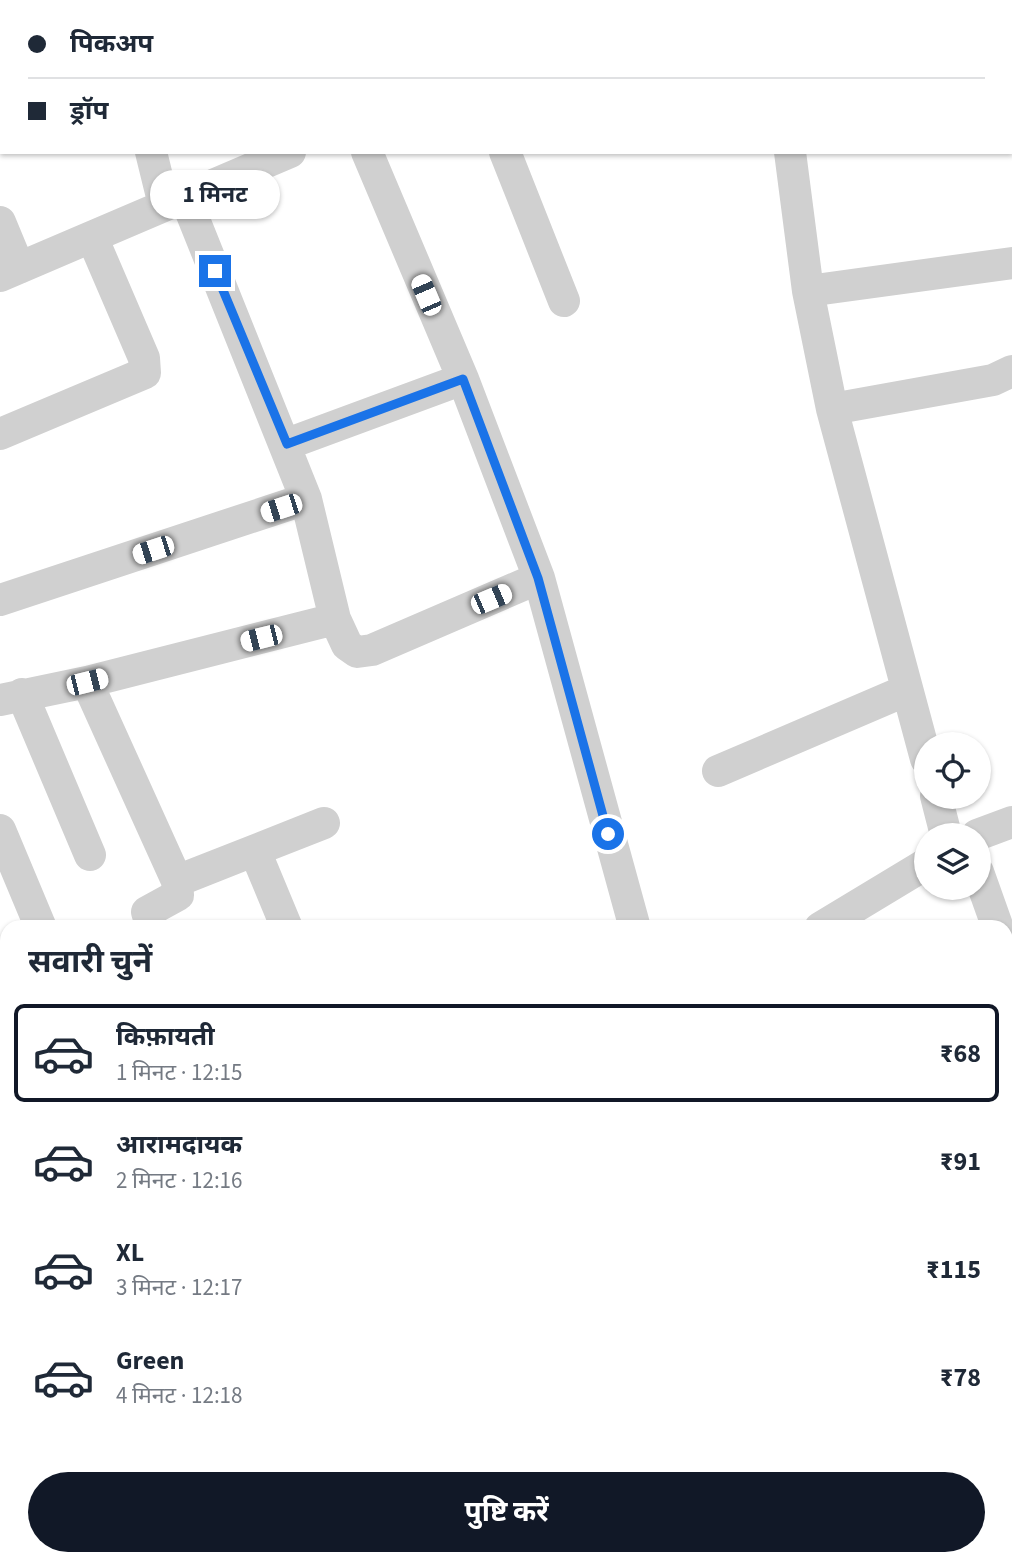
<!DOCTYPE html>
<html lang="hi">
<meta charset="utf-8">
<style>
:root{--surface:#fff;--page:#f6f6f7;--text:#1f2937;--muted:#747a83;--line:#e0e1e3;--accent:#111827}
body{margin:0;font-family:"Source Sans 3","Noto Sans Devanagari",sans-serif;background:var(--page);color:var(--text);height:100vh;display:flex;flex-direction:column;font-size:26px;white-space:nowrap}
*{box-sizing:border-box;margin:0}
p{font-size:23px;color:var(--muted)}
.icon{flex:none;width:38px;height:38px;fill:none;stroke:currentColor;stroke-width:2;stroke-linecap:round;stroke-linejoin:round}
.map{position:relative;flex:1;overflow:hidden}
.panel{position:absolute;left:0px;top:920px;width:1013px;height:646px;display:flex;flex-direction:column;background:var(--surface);border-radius:21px 21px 0 0;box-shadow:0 2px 5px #0004}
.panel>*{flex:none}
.guide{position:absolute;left:0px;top:0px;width:1013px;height:154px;box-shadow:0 2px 5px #0004;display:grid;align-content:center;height:154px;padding:0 28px;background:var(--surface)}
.tools{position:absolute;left:914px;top:732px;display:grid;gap:14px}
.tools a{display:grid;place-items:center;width:77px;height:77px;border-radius:50%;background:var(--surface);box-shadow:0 2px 5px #0004;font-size:35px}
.end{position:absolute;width:32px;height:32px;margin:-16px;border:9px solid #1a73e8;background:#fff;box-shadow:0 0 0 4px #fff}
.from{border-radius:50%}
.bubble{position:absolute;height:49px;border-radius:24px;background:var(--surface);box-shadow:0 2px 5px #0004;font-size:23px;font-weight:700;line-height:49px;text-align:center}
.car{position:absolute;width:21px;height:42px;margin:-21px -10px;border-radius:9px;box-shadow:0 0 5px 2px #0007;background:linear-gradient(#fff 24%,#345 0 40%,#fff 0 76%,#345 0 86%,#fff 0)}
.guide b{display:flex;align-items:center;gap:24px;height:66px;font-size:26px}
.guide b+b{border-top:2px solid var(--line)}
.guide i{width:18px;height:18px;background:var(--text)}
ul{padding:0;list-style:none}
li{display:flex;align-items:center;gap:21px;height:98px;margin:0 14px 10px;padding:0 14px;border:4px solid transparent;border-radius:10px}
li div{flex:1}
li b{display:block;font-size:26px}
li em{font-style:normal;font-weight:700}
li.selected{border-color:var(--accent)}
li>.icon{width:63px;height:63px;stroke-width:1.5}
h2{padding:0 28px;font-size:32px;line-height:84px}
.primary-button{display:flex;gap:14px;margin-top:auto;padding:14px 28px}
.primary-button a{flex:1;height:80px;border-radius:42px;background:var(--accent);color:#fff;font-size:28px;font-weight:700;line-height:80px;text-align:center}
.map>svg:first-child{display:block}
</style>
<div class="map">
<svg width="1012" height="1565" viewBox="0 0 1012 1565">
<rect width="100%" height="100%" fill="#fff"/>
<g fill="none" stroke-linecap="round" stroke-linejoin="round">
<path stroke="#d0d0d0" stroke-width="32" d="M116,0L117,2
M215,0V2
M768,0L769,2
M621,2L625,0
M151,152L164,205
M367,152L463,379L539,578L635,928
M505,152L564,301
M790,152L808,291L832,409L926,759
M185,197L306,499L335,619L347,645L357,652L372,650L539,578
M0,222L19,268
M0,276L290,152
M808,291L1012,263
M832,409L993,380L1012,371
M0,434L145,373L144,358L92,237
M287,444L463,379
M0,600L306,499
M87,682L177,881L324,823
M22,694L90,855
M0,700L87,682L335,619
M718,771L907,690
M936,796L946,835
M0,830L41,928
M977,835L1012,822
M255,851L287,928
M978,872L998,928
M152,928L147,912L178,895L177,881
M820,928L926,864
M1006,950L1012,967
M0,992L7,989
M1006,1081L1012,1079
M0,1162L7,1159
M1006,1228L1012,1225
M1006,1369L1012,1367
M3,1413L7,1422
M1006,1512L1012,1509
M0,1513L7,1510
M881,1559L883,1565"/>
</g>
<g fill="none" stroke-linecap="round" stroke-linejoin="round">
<path stroke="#1a73e8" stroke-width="9" d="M215,271L287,444L463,379L538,578L608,834"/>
</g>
</svg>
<div class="tools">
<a><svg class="icon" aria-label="locate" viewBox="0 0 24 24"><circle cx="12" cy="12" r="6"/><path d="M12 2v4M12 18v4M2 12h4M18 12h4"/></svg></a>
<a><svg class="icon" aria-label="layers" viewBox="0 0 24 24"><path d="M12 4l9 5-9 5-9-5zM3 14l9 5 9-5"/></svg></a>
</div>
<i class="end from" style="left:608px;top:834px"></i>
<i class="end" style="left:215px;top:271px"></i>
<div class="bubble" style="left:150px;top:170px;width:130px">1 मिनट</div>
<i class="car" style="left:426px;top:295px;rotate:337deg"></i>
<i class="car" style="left:281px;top:508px;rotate:252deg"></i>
<i class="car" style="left:153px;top:550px;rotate:252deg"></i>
<i class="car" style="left:491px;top:599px;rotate:67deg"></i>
<i class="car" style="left:261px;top:638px;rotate:256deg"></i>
<i class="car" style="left:87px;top:682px;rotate:76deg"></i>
<div class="guide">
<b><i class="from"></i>पिकअप</b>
<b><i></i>ड्रॉप</b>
</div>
<section class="panel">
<h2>सवारी चुनें</h2>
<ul>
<li class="selected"><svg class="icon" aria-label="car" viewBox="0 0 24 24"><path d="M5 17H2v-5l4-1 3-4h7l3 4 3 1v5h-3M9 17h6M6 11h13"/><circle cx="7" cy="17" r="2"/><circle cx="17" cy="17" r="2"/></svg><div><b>किफ़ायती</b><p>1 मिनट · 12:15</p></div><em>₹68</em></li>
<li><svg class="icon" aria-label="car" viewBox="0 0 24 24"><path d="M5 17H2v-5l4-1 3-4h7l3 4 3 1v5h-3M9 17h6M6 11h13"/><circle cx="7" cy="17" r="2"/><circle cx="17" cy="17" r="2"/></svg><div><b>आरामदायक</b><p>2 मिनट · 12:16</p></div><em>₹91</em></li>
<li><svg class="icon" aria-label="car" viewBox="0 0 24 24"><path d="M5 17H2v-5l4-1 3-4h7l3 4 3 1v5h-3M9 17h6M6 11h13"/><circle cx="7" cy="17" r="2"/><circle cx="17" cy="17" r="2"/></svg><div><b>XL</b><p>3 मिनट · 12:17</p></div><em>₹115</em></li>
<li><svg class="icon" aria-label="car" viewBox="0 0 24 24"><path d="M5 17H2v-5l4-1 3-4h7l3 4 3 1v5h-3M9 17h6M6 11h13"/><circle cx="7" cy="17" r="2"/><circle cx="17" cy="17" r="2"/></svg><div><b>Green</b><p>4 मिनट · 12:18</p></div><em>₹78</em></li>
</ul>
<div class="primary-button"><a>पुष्टि करें</a></div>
</section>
</div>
